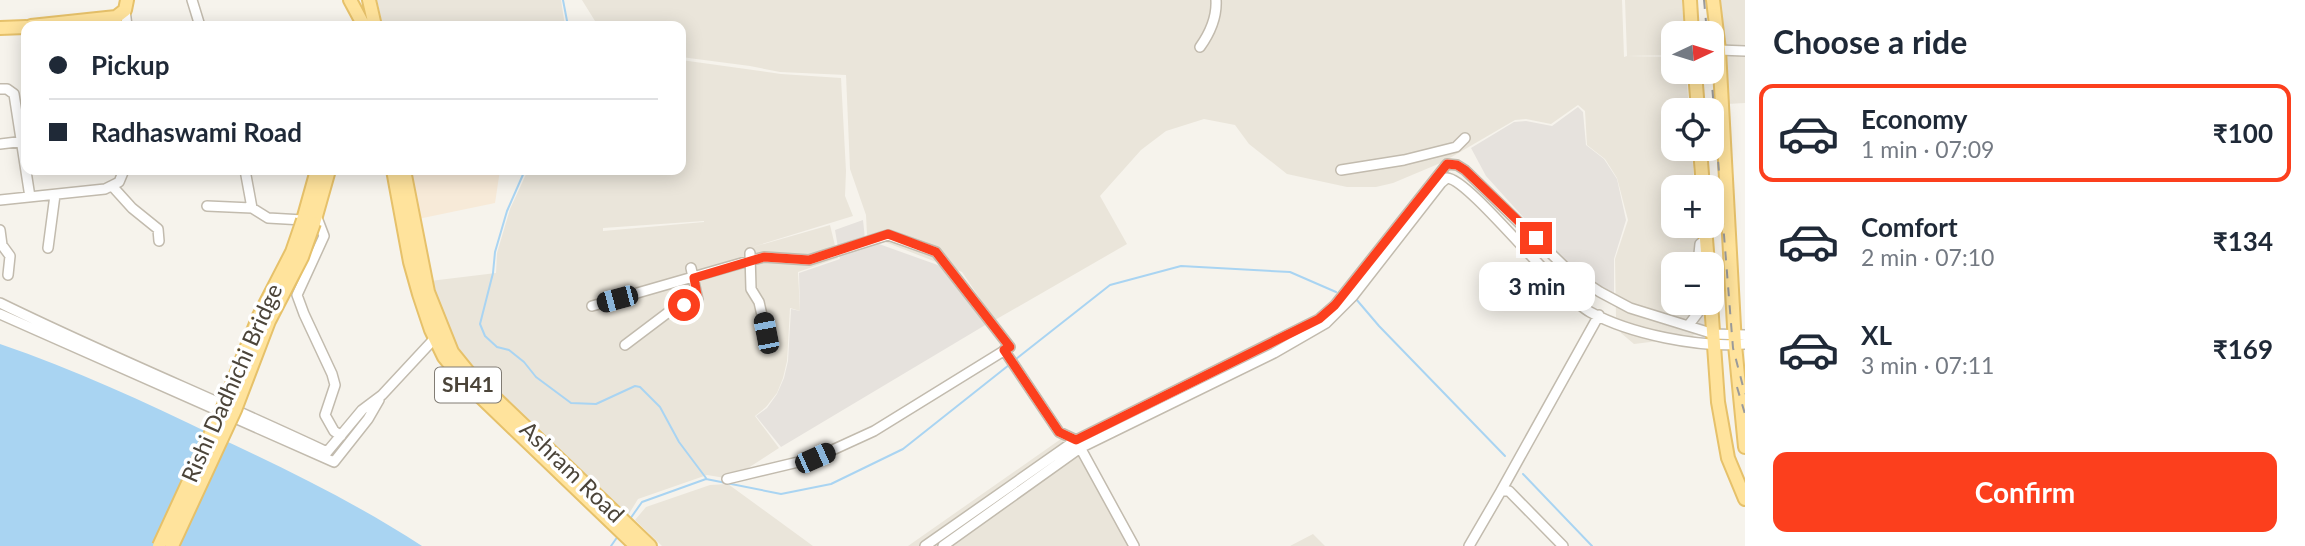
<!DOCTYPE html>
<meta charset="utf-8">
<style>
:root{--surface:#fff;--page:#f2f2f3;--text:#1f2937;--muted:#747a83;--line:#e0e1e3;--accent:#fc3f1d}
body{margin:0;font-family:Lato,sans-serif;background:var(--page);color:var(--text);height:100vh;display:flex;flex-direction:column;font-size:26px;white-space:nowrap}
*{box-sizing:border-box;margin:0}
p{font-size:23px;color:var(--muted)}
.icon{flex:none;width:38px;height:38px;fill:none;stroke:currentColor;stroke-width:2;stroke-linecap:round;stroke-linejoin:round}
.map{position:relative;flex:1;overflow:hidden}
.details{display:flex;flex-direction:column;background:var(--surface);width:560px}
.details>*{flex:none}
.top-card{position:absolute;left:21px;top:21px;width:665px;height:154px;border-radius:14px;box-shadow:0 4px 18px #0003;display:grid;align-content:center;height:154px;padding:0 28px;background:var(--surface)}
.needle{width:46px;rotate:86deg}
.tools{position:absolute;left:1661px;top:21px;display:grid;gap:14px}
.tools a{display:grid;place-items:center;width:63px;height:63px;border-radius:14px;background:var(--surface);box-shadow:0 4px 18px #0003;font-size:35px}
.end{position:absolute;width:32px;height:32px;margin:-16px;border:9px solid #fc3f1d;background:#fff;box-shadow:0 0 0 4px #fff}
.from{border-radius:50%}
.bubble{position:absolute;height:49px;border-radius:14px;background:var(--surface);box-shadow:0 4px 18px #0003;font-size:23px;font-weight:700;line-height:49px;text-align:center}
.car{position:absolute;width:21px;height:42px;margin:-21px -10px;border-radius:9px;box-shadow:0 0 5px 2px #0007;background:linear-gradient(#222 24%,#8ab4d8 0 40%,#222 0 76%,#8ab4d8 0 86%,#222 0)}
.top-card b{display:flex;align-items:center;gap:24px;height:66px;font-size:26px}
.top-card b+b{border-top:2px solid var(--line)}
.top-card i{width:18px;height:18px;background:var(--text)}
ul{padding:0;list-style:none}
li{display:flex;align-items:center;gap:21px;height:98px;margin:0 14px 10px;padding:0 14px;border:4px solid transparent;border-radius:14px}
li div{flex:1}
li b{display:block;font-size:26px}
li em{font-style:normal;font-weight:700}
li.on{border-color:var(--accent)}
li>.icon{width:63px;height:63px;stroke-width:1.5}
h2{padding:0 28px;font-size:32px;line-height:84px}
.button{display:flex;gap:14px;margin-top:auto;padding:14px 28px}
.button a{flex:1;height:80px;border-radius:14px;background:var(--accent);color:#fff;font-size:28px;font-weight:700;line-height:80px;text-align:center}
main{display:flex;flex:1;min-height:0}
.map>svg:first-child{display:block}
</style>
<main>
<div class="map">
<svg width="1745" height="546" viewBox="0 0 1745 546">
<rect width="100%" height="100%" fill="#f6f3ec"/>
<path fill="#eae5da" fill-rule="evenodd" d="M377,0H561L565,26H383Z
M582,0H1622L1624,57L1627,56L1625,0H1682L1684,33H1673V55L1627,56L1673,57V72H1686L1689,110H1673V149H1692L1694,187H1673V226H1697L1700,264H1673V303H1703L1705,328L1691,337L1634,344L1621,333L1616,317L1615,259L1628,220L1617,178L1605,159L1587,145L1585,111L1578,105L1551,124L1526,119L1515,120L1443,162L1393,183L1376,187H1347L1287,174L1249,144L1235,125L1204,119L1166,131L1141,150L1100,196L1127,244L988,324L979,297L962,272L867,235L866,215L850,169L846,75L780,72L750,66L681,57V26H593L595,21Z
M1716,0H1745V47H1723Z
M1725,54H1745V103L1727,104Z
M681,60L781,74L841,78L846,171L845,196L853,216L746,249L830,225L838,258L798,272L800,311L790,308L787,361L783,378L777,393L766,407L755,416L779,448L731,479L707,475L638,499L627,517L454,351L430,281L496,273L497,253L510,209L528,170H681ZM704,221V222L603,231V228Z
M1068,434L1129,546H908Z
M728,484L813,546H662L635,520L646,507L710,485Z
M1313,534L1325,546H1290Z"/>
<path fill="#f7ead8" d="M410,170H500L495,203L418,219Z"/>
<path fill="#e6e2dd" d="M1578,107L1583,112L1586,145L1604,159L1617,179L1626,220L1614,259V297L1572,271L1486,176L1471,148L1514,122L1526,121L1552,126Z
M863,220L865,239L960,273L977,298L987,324L781,447L756,416L767,408L777,394L784,378L788,361L791,309L800,311L799,273L840,259L835,230Z"/>
<path fill="#a9d4f2" d="M0,344C74,369 145,402 215,436C286,469 356,503 422,546H0Z"/>
<g fill="none" stroke-linecap="round" stroke-linejoin="round">
<path stroke="#a9d4f2" stroke-width="2" d="M563,0L568,26
M525,170L507,211L495,252L493,273L480,324L485,336L497,347L509,350L524,362L536,377L571,403L596,404L635,386L640,387L660,407L679,442L706,478
M1356,299L1379,326L1505,456
M1016,359L1110,285L1181,266L1290,272L1336,292
M1523,474L1592,546
M630,519L642,502L706,479L781,494L831,484L903,449L1009,365
M611,546L618,536"/>
<defs>
<path id="minor" d="M192,0L200,26
M125,10L127,26
M1200,47C1210,33 1217,17 1216,0
M1719,50L1745,51
M0,89H7L14,94L30,197
M0,144L25,141
M245,170L252,208L268,218L303,220
M1341,170L1404,160L1456,147L1465,138
M113,187L132,208L158,229L159,241
M0,200L105,189L119,182L124,170
M207,206L252,208
M316,215L324,236L297,295L304,314L332,374L335,385L325,415L334,431L341,436
M0,230L2,245L10,256L8,275
M48,248L55,195
M750,253L751,289L759,302L766,333
M1698,264L1700,244L1706,239
M0,303C108,356 219,401 327,452L362,410L382,395L435,338
M592,306L752,260L764,257L809,260L888,235L936,252L1010,347L874,431L815,458L727,479
M0,314L334,462L368,419L379,400
M1688,326L1700,310L1701,303
M625,345L670,311L698,300L691,268
M1004,350L1059,432L1076,440L1134,546
M1501,491L1599,315
M925,546L1076,440L1319,319L1335,305L1447,164L1457,165L1465,170L1571,273L1600,292L1630,308L1714,334L1745,335
M943,546L1080,448L1274,353L1326,323L1353,296L1441,183L1447,178C1470,179 1558,294 1590,312C1630,334 1699,348 1745,344
M1469,546L1501,491H1509L1563,546"/>
<path id="major" d="M350,0L364,26
M369,0L375,26
M1690,0L1692,33
M1713,0L1719,50L1735,345L1745,447
M31,26L116,17L125,10L127,0
M0,28L26,27
M1695,72L1698,110
M1700,149L1703,187
M393,170L410,262L419,294L431,330L444,357L462,379L636,546
M404,170L428,292L452,352L469,373L650,546
M303,220L317,170
M314,223L329,170
M1705,226L1708,264
M1711,303L1718,402L1728,458L1745,499"/>
</defs>
<use href="#minor" stroke="#c2bbae" stroke-width="12"/>
<use href="#major" stroke="#e6c16a" stroke-width="16"/>
<use href="#minor" stroke="#fff" stroke-width="9"/>
<use href="#major" stroke="#ffe39c" stroke-width="12"/>
<path stroke="#9a9a9a" stroke-width="2" stroke-dasharray="9 9" stroke-linecap="butt" d="M1704,0L1707,33
M1711,72L1733,348L1745,394
M1737,387L1745,414"/>
<defs>
<path id="major-bridge" d="M159,546L224,405L259,316L292,252L303,220
M172,546L235,410L269,321L302,257L314,223"/>
</defs>
<use href="#major-bridge" stroke="#e6c16a" stroke-width="16" stroke-linecap="butt"/>
<use href="#major-bridge" stroke="#ffe39c" stroke-width="12"/>
</g>
<g fill="none" stroke-linecap="round" stroke-linejoin="round">
<path stroke="#fc3f1d" stroke-width="9" d="M684,305L698,300L694,278L764,257L809,260L888,234L936,252L1010,347L1004,350L1059,432L1076,440L1319,319L1335,305L1447,164L1457,165L1465,170L1536,238"/>
</g>
<g text-anchor="middle" stroke-width="7" stroke-linejoin="round" paint-order="stroke">
<rect fill="#fff" stroke="#817c74" stroke-width="2" x="435" y="367.5" width="66" height="35" rx="5"/>
<g font-size="21" font-weight="bold" fill="#4b4439">
<text x="468" y="392">SH41</text>
</g>
<g font-size="23" fill="#4b4439" stroke="#fff">
<text transform="translate(232 383) rotate(-66)" y="8">Rishi Dadhichi Bridge</text>
<text transform="translate(572 472) rotate(44)" y="8">Ashram Road</text>
</g>
</g>
</svg>
<div class="tools">
<a><svg class="needle" viewBox="-14 -14 28 28"><path d="M0-13l5 13h-10z" fill="#e53935"/><path d="M0 13l5-13h-10z" fill="#747a83"/></svg></a>
<a><svg class="icon" aria-label="locate" viewBox="0 0 24 24"><circle cx="12" cy="12" r="6"/><path d="M12 2v4M12 18v4M2 12h4M18 12h4"/></svg></a>
<a>+</a>
<a>−</a>
</div>
<i class="end from" style="left:684px;top:305px"></i>
<i class="end" style="left:1536px;top:238px"></i>
<div class="bubble" style="left:1479px;top:262px;width:116px">3 min</div>
<i class="car" style="left:617px;top:299px;rotate:255deg"></i>
<i class="car" style="left:766px;top:333px;rotate:349deg"></i>
<i class="car" style="left:815px;top:458px;rotate:66deg"></i>
<div class="top-card">
<b><i class="from"></i>Pickup</b>
<b><i></i>Radhaswami Road</b>
</div>
</div>
<section class="details">
<h2>Choose a ride</h2>
<ul>
<li class="on"><svg class="icon" aria-label="car" viewBox="0 0 24 24"><path d="M5 17H2v-5l4-1 3-4h7l3 4 3 1v5h-3M9 17h6M6 11h13"/><circle cx="7" cy="17" r="2"/><circle cx="17" cy="17" r="2"/></svg><div><b>Economy</b><p>1 min · 07:09</p></div><em>₹100</em></li>
<li><svg class="icon" aria-label="car" viewBox="0 0 24 24"><path d="M5 17H2v-5l4-1 3-4h7l3 4 3 1v5h-3M9 17h6M6 11h13"/><circle cx="7" cy="17" r="2"/><circle cx="17" cy="17" r="2"/></svg><div><b>Comfort</b><p>2 min · 07:10</p></div><em>₹134</em></li>
<li><svg class="icon" aria-label="car" viewBox="0 0 24 24"><path d="M5 17H2v-5l4-1 3-4h7l3 4 3 1v5h-3M9 17h6M6 11h13"/><circle cx="7" cy="17" r="2"/><circle cx="17" cy="17" r="2"/></svg><div><b>XL</b><p>3 min · 07:11</p></div><em>₹169</em></li>
</ul>
<div class="button"><a>Confirm</a></div>
</section>
</main>
